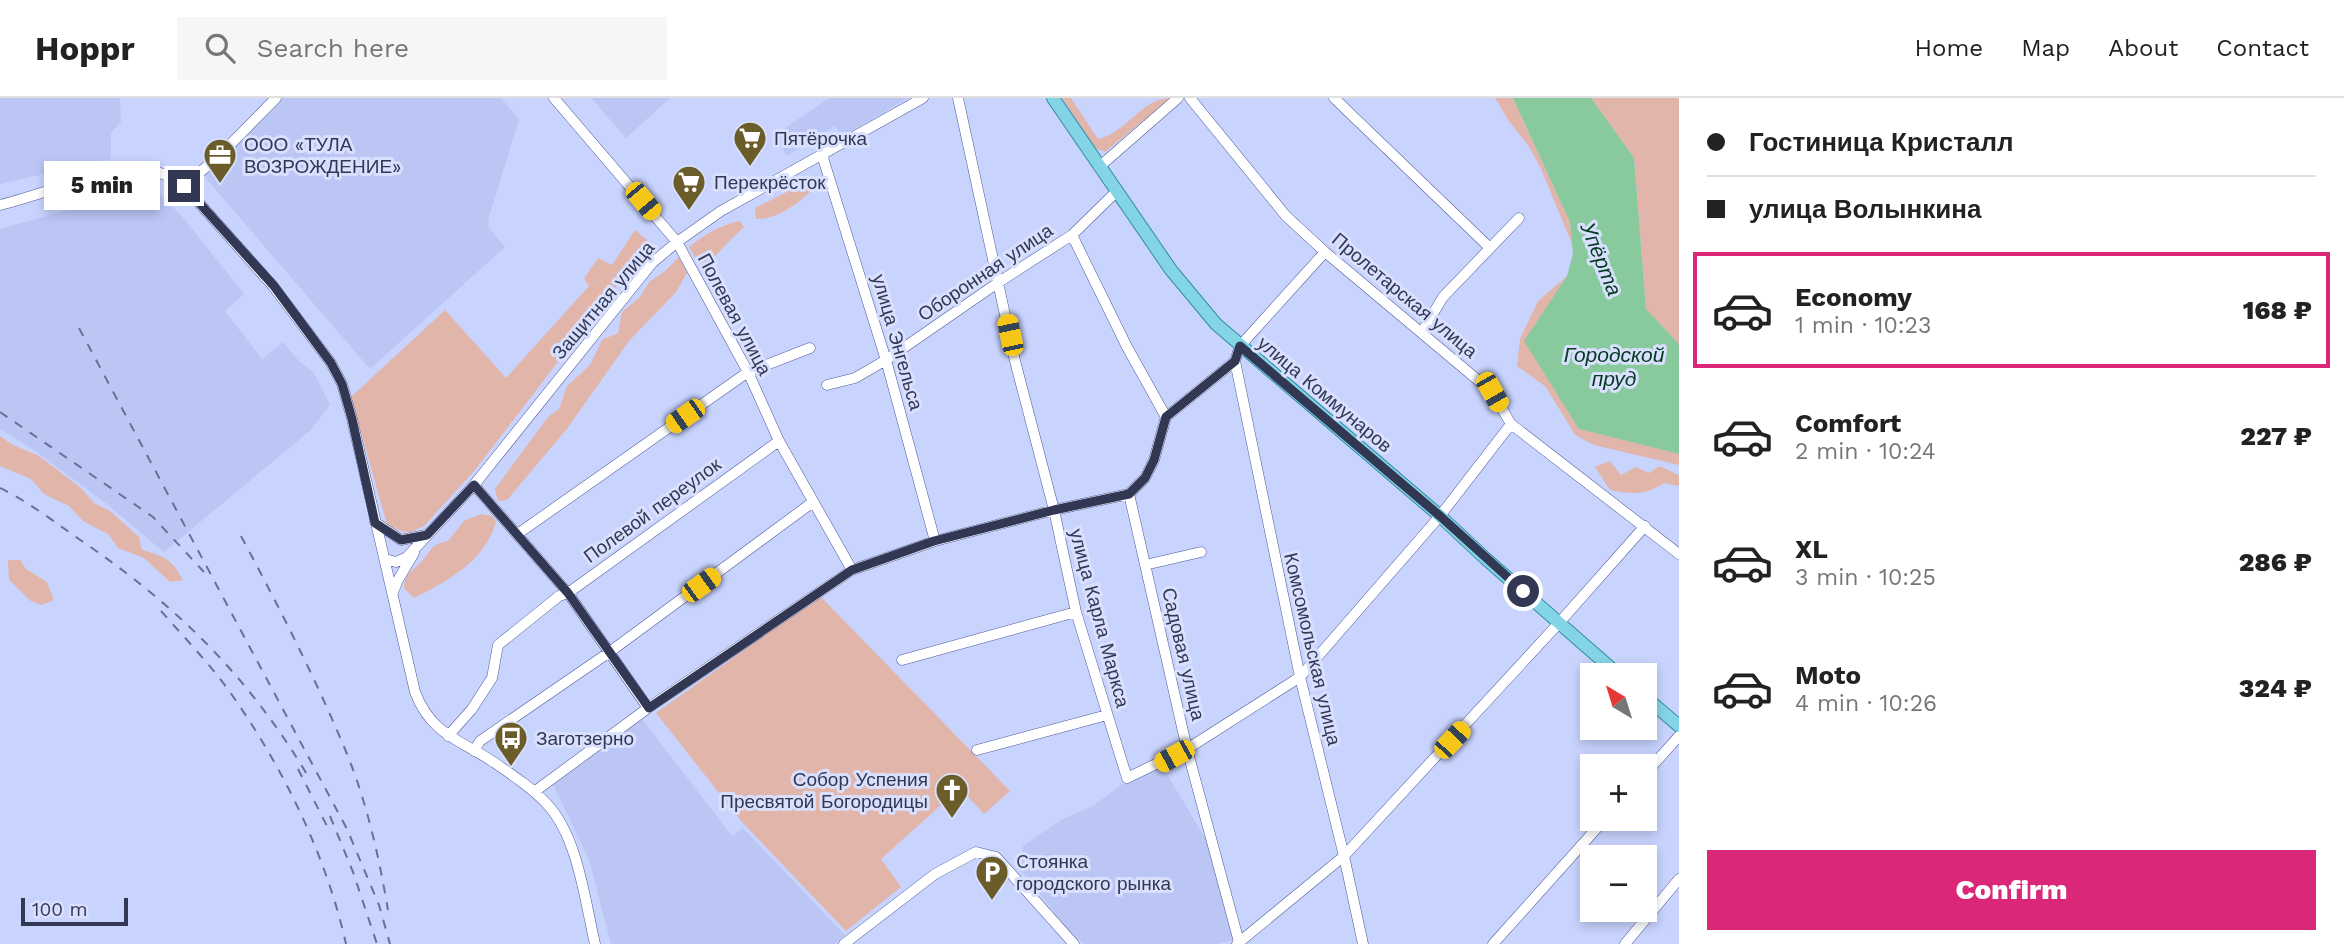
<!DOCTYPE html>
<meta charset="utf-8">
<style>
:root{--surface:#fff;--page:#f6f6f6;--text:#222;--muted:#767676;--line:#e0e0e0;--accent:#db2777}
body{margin:0;font-family:"Work Sans",sans-serif;background:var(--page);color:var(--text);height:100vh;display:flex;flex-direction:column;font-size:26px;white-space:nowrap}
*{box-sizing:border-box;margin:0}
p{font-size:23px;color:var(--muted)}
.icon{flex:none;width:38px;height:38px;fill:none;stroke:currentColor;stroke-width:2;stroke-linecap:round;stroke-linejoin:round}
.map{position:relative;flex:1;overflow:hidden}
.side{display:flex;flex-direction:column;background:var(--surface);width:665px}
.side>*{flex:none}
.banner{display:grid;align-content:center;height:154px;padding:0 28px;background:var(--surface)}
.needle{width:46px;rotate:322deg}
.fabs{position:absolute;left:1580px;top:565px;display:grid;gap:14px}
.fabs a{display:grid;place-items:center;width:77px;height:77px;border-radius:0px;background:var(--surface);box-shadow:0 4px 10px #0003;font-size:35px}
.scale{position:absolute;left:21px;bottom:18px;width:107px;box-sizing:border-box;padding-left:7px;border:4px solid #323854;border-top:0;font-size:19px;line-height:24px;white-space:nowrap;color:#323854;-webkit-text-stroke:5px #d9e0fe;paint-order:stroke}
.end{position:absolute;width:32px;height:32px;margin:-16px;border:9px solid #323854;background:#fff;box-shadow:0 0 0 4px #fff}
.from{border-radius:50%}
.bubble{position:absolute;height:49px;border-radius:0px;background:var(--surface);box-shadow:0 4px 10px #0003;font-size:23px;font-weight:800;line-height:49px;text-align:center}
.car{position:absolute;width:21px;height:42px;margin:-21px -10px;border-radius:9px;box-shadow:0 0 5px 2px #0007;background:linear-gradient(#f5c518 24%,#345 0 40%,#f5c518 0 76%,#345 0 86%,#f5c518 0)}
.banner b{display:flex;align-items:center;gap:24px;height:66px;font-size:26px}
.banner b+b{border-top:2px solid var(--line)}
.banner i{width:18px;height:18px;background:var(--text)}
ul{padding:0;list-style:none}
li{display:flex;align-items:center;gap:21px;height:116px;margin:0 14px 10px;padding:0 14px;border:4px solid transparent;border-radius:0px}
li div{flex:1}
li b{display:block;font-size:26px}
li em{font-style:normal;font-weight:800}
li.active{border-color:var(--accent)}
li>.icon{width:63px;height:63px;stroke-width:1.5}
.cta{display:flex;gap:14px;margin-top:auto;padding:14px 28px}
.cta a{flex:1;height:80px;border-radius:0px;background:var(--accent);color:#fff;font-size:28px;font-weight:800;line-height:80px;text-align:center}
header{display:flex;align-items:center;gap:42px;box-sizing:border-box;height:98px;padding:0 35px;background:var(--surface);border-bottom:2px solid var(--line)}
header strong{font-size:33px}
nav{display:flex;gap:38px;margin-inline-start:auto;font-size:24px}
.search{width:490px;height:63px;background:var(--page);display:flex;align-items:center;gap:18px;box-sizing:border-box;padding:0 24px;border-radius:0px;color:var(--muted);font-size:26px}
main{display:flex;flex:1;min-height:0}
.map>svg:first-child{display:block}
</style>
<header>
<strong>Hoppr</strong>
<div class="search"><svg class="icon" aria-label="search" viewBox="0 0 24 24"><circle cx="10" cy="10" r="6"/><path d="M15 15l6 6"/></svg>Search here</div>
<nav><a>Home</a><a>Map</a><a>About</a><a>Contact</a></nav>
</header>
<main>
<div class="map">
<svg width="1679" height="846" viewBox="0 0 1679 846">
<rect width="100%" height="100%" fill="#c8d3fe"/>
<path fill="#bbc6f5" d="M0,0H120L121,24L111,35V61L0,86Z
M282,0H501L519,21L489,119L488,129L505,149L370,271L204,78Z
M591,0H670L626,40Z
M829,0H908L843,38L835,28L787,58L775,37Z
M154,91L180,116L244,196L225,213L262,261L283,244L299,263L314,275L330,307L311,332L164,454L107,406L34,352L0,331V131L121,98L130,106Z
M642,621L732,738L743,730L845,837L835,846H611L589,762L553,686Z
M1162,668L1210,748L1234,842L1217,846H1084L1067,830L1020,771L1023,748L1061,722L1093,708L1128,682Z"/>
<path fill="#e2b5aa" d="M1062,0H1071L1098,41C1127,35 1141,0 1171,0L1105,54L1095,50Z
M1495,0H1513L1570,124L1573,156L1572,146L1541,71L1528,47L1508,22Z
M1591,0H1679V246L1646,211L1634,60Z
M819,78L818,87C801,102 780,122 756,121L755,110Z
M740,123L744,129C730,141 720,154 707,166L698,164L689,149C704,137 722,126 740,123Z
M635,132L653,147L616,188L475,372L424,428L411,434L401,433L387,426L351,299L445,212L506,280L589,188L584,180L598,160L612,167Z
M679,159L687,175L676,194L629,243L566,332L507,402L498,403L495,391L548,319L559,311L567,288L590,267L602,242L618,235L622,214L640,199L649,184L664,174Z
M1567,178L1525,243L1579,331L1679,356V367L1594,347L1575,337L1546,289L1517,268L1520,241L1538,203Z
M0,338L11,346L39,358L81,390L94,405L110,413L139,439L142,452C164,458 172,461 183,482L170,484L144,460L118,450L108,436L83,423L69,408L44,396L31,381L0,368Z
M1610,363L1621,377L1636,369L1649,375L1659,368L1679,377V388L1664,385C1644,398 1633,396 1610,392L1595,369Z
M481,416L492,418L496,424C484,464 449,482 414,500L404,490C404,479 410,474 418,467C431,456 428,446 448,443L464,423Z
M8,462H20L26,471L47,484L54,502L41,507L31,503L9,482Z
M820,498L1010,693L984,716L960,690L881,761L901,789L846,833L742,724L656,615Z"/>
<path fill="#88c99e" d="M1513,0H1591L1634,60L1646,211L1679,246V356L1579,331L1524,243L1567,178L1573,156L1570,124Z"/>
<g fill="none" stroke-linecap="round" stroke-linejoin="round">
<defs>
<path id="minor" d="M554,0L677,144L748,274L779,343L852,472
M958,0L1015,263L1054,412L1076,514L1127,680L1187,651L1300,579L1440,418L1511,326
M1190,0L1286,118L1325,154L1492,294L1511,326L1679,456
M1334,0L1489,149
M822,57L886,262L935,443
M1099,69L1178,0
M184,88L220,57L276,0
M0,107C39,97 107,71 144,72C159,73 173,79 184,88L273,188L331,265L342,286L352,321L415,594C431,636 458,641 492,663C511,676 532,690 547,706C578,739 585,803 595,846
M1072,137L1127,249L1166,319
M1422,234L1443,199L1519,120
M1235,263L1300,579L1344,758L1363,846
M827,287L855,280L886,262L999,184L1072,137L1116,94
M474,387L568,495L648,610
M1129,396L1187,651L1239,844
M375,424L401,442L426,437
M519,435L748,274L810,250
M385,461L396,464L407,459L474,387L652,165L677,144L721,113L923,0
M1145,467L1201,454
M393,494L398,482L414,455
M902,562L1076,514
M448,638L472,611L492,580L498,547L559,498L568,495L779,343
M977,652L1107,617
M474,653L480,643L611,553L813,404
M1645,676L1679,638
M534,694L648,610L852,472L935,443L1054,412L1129,396L1145,380L1154,362L1166,319L1235,263L1240,248L1325,154
M844,846L935,776L976,754L996,759L1074,846
M1237,846L1344,758L1559,525L1645,428
M1493,846L1605,721
M1625,846L1679,781"/>
<path id="major" d="M1053,0L1171,172L1216,226L1440,418L1486,461L1620,578
M1645,599L1679,628"/>
</defs>
<use href="#minor" stroke="#4f5a99" stroke-width="11"/>
<use href="#major" stroke="#318ba6" stroke-width="14"/>
<use href="#minor" stroke="#fff" stroke-width="10"/>
<use href="#major" stroke="#83d4e4" stroke-width="12"/>
<path stroke="#697192" stroke-width="2" stroke-dasharray="9 9" stroke-linecap="butt" d="M79,230L347,731L379,807L390,846
M0,314L153,419L204,474
M0,390C27,403 52,422 76,439C175,506 247,576 308,678
M241,438C279,509 316,581 347,656C367,705 379,759 388,812
M161,513C183,538 207,563 227,590C281,665 326,756 346,846
M298,671L328,730
M330,718L353,774L377,846"/>
</g>
<g fill="none" stroke-linecap="round" stroke-linejoin="round">
<path stroke="#323854" stroke-width="9" d="M184,88L274,188L331,265L342,286L352,321L375,425L401,442L427,437L474,387L568,495L649,610L852,472L934,443L1054,412L1129,396L1145,380L1154,362L1166,319L1235,263L1240,248L1440,418L1523,493"/>
</g>
<defs>
<symbol id="supermarket-pin" viewBox="-11 -11 22 30"><path d="M0 17L-7.5 6A9.5 9.5 0 1 1 7.5 6Z" fill="#6b5d2a" stroke="#d9e0fe"/><path d="M-6-5.5h2.5l.6 2H6L4.5 2H-2.5L-4.4-4H-6ZM-1.5 3.2a1.3 1.3 0 1 0 .1 0ZM3 3.2a1.3 1.3 0 1 0 .1 0Z" fill="#fff"/></symbol>
<symbol id="office-pin" viewBox="-11 -11 22 30"><path d="M0 17L-7.5 6A9.5 9.5 0 1 1 7.5 6Z" fill="#6b5d2a" stroke="#d9e0fe"/><path d="M-6-3h4V-5.5h4V-3h4V5H-6ZM-1-4.5V-3h2v-1.5ZM-6 0V1H6V0Z" fill="#fff"/></symbol>
<symbol id="bus-pin" viewBox="-11 -11 22 30"><path d="M0 17L-7.5 6A9.5 9.5 0 1 1 7.5 6Z" fill="#6b5d2a" stroke="#d9e0fe"/><path d="M-5-6H5V4H4V6H2V4H-2V6H-4V4H-5ZM-3.5-4V0h7V-4ZM-3.5 1.2v1.5H-2V1.2ZM2 1.2v1.5H3.5V1.2Z" fill="#fff"/></symbol>
<symbol id="church-pin" viewBox="-11 -11 22 30"><path d="M0 17L-7.5 6A9.5 9.5 0 1 1 7.5 6Z" fill="#6b5d2a" stroke="#d9e0fe"/><path d="M-1.2-6h2.4v3.5h3.3v2.4h-3.3V6h-2.4V-.1h-3.3v-2.4h3.3Z" fill="#fff"/></symbol>
<symbol id="parking-pin" viewBox="-11 -11 22 30"><path d="M0 17L-7.5 6A9.5 9.5 0 1 1 7.5 6Z" fill="#6b5d2a" stroke="#d9e0fe"/><path d="M-3.5-5.5H1a3.5 3.5 0 0 1 0 7H-1V5.5H-3.5ZM-1-3.4V-.6H.8a1.4 1.4 0 0 0 0-2.8Z" fill="#fff"/></symbol>
</defs>
<g fill-rule="evenodd">
<use href="#supermarket-pin" x="731" y="21" width="38" height="52"/>
<use href="#office-pin" x="201" y="38" width="38" height="52"/>
<use href="#supermarket-pin" x="670" y="65" width="38" height="52"/>
<use href="#bus-pin" x="492" y="621" width="38" height="52"/>
<use href="#church-pin" x="933" y="673" width="38" height="52"/>
<use href="#parking-pin" x="973" y="755" width="38" height="52"/>
</g>
<g text-anchor="middle" stroke-width="6" stroke-linejoin="round" paint-order="stroke">
<g font-size="19" fill="#323854" stroke="#d9e0fe" text-anchor="start">
<text x="774" y="47">Пятёрочка</text>
<text x="244" y="53">ООО «ТУЛА<tspan x="244" dy="22">ВОЗРОЖДЕНИЕ»</tspan></text>
<text x="714" y="91">Перекрёсток</text>
<text x="536" y="647">Заготзерно</text>
<text x="928" y="688" text-anchor="end">Собор Успения<tspan x="928" dy="22">Пресвятой Богородицы</tspan></text>
<text x="1016" y="770">Cтоянка<tspan x="1016" dy="22">городского рынка</tspan></text>
</g>
<g font-size="19" fill="#323854" stroke="#d9e0fe">
<text transform="translate(985 174) rotate(-34)" y="7">Оборонная улица</text>
<text transform="translate(1405 197) rotate(40)" y="7">Пролетарская улица</text>
<text transform="translate(603 202) rotate(-50)" y="7">Защитная улица</text>
<text transform="translate(735 216) rotate(62)" y="7">Полевая улица</text>
<text transform="translate(898 244) rotate(74)" y="7">улица Энгельса</text>
<text transform="translate(1325 296) rotate(40)" y="7">улица Коммунаров</text>
<text transform="translate(652 412) rotate(-36)" y="7">Полевой переулок</text>
<text transform="translate(1100 520) rotate(75)" y="7">улица Карла Маркса</text>
<text transform="translate(1313 551) rotate(77)" y="7">Комсомольская улица</text>
<text transform="translate(1184 556) rotate(77)" y="7">Садовая улица</text>
</g>
<g font-size="21" font-style="italic" fill="#03391e" stroke="#d9e0fe">
<text transform="translate(1601 161) rotate(68)" y="7">Упёрта</text>
<text x="1614" y="264">Городской<tspan x="1614" dy="24">пруд</tspan></text>
</g>
</g>
</svg>
<div class="fabs">
<a><svg class="needle" viewBox="-14 -14 28 28"><path d="M0-13l5 13h-10z" fill="#e53935"/><path d="M0 13l5-13h-10z" fill="#767676"/></svg></a>
<a>+</a>
<a>−</a>
</div>
<div class="scale">100 m</div>
<i class="end from" style="left:1523px;top:493px"></i>
<i class="end" style="left:184px;top:88px"></i>
<div class="bubble" style="left:44px;top:63px;width:116px">5 min</div>
<i class="car" style="left:643px;top:103px;rotate:140deg"></i>
<i class="car" style="left:1010px;top:237px;rotate:348deg"></i>
<i class="car" style="left:1492px;top:294px;rotate:150deg"></i>
<i class="car" style="left:685px;top:318px;rotate:235deg"></i>
<i class="car" style="left:701px;top:487px;rotate:54deg"></i>
<i class="car" style="left:1452px;top:642px;rotate:43deg"></i>
<i class="car" style="left:1174px;top:658px;rotate:241deg"></i>
</div>
<section class="side">
<div class="banner">
<b><i class="from"></i>Гостиница Кристалл</b>
<b><i></i>улица Волынкина</b>
</div>
<ul>
<li class="active"><svg class="icon" aria-label="car" viewBox="0 0 24 24"><path d="M5 17H2v-5l4-1 3-4h7l3 4 3 1v5h-3M9 17h6M6 11h13"/><circle cx="7" cy="17" r="2"/><circle cx="17" cy="17" r="2"/></svg><div><b>Economy</b><p>1 min · 10:23</p></div><em>168 ₽</em></li>
<li><svg class="icon" aria-label="car" viewBox="0 0 24 24"><path d="M5 17H2v-5l4-1 3-4h7l3 4 3 1v5h-3M9 17h6M6 11h13"/><circle cx="7" cy="17" r="2"/><circle cx="17" cy="17" r="2"/></svg><div><b>Comfort</b><p>2 min · 10:24</p></div><em>227 ₽</em></li>
<li><svg class="icon" aria-label="car" viewBox="0 0 24 24"><path d="M5 17H2v-5l4-1 3-4h7l3 4 3 1v5h-3M9 17h6M6 11h13"/><circle cx="7" cy="17" r="2"/><circle cx="17" cy="17" r="2"/></svg><div><b>XL</b><p>3 min · 10:25</p></div><em>286 ₽</em></li>
<li><svg class="icon" aria-label="car" viewBox="0 0 24 24"><path d="M5 17H2v-5l4-1 3-4h7l3 4 3 1v5h-3M9 17h6M6 11h13"/><circle cx="7" cy="17" r="2"/><circle cx="17" cy="17" r="2"/></svg><div><b>Moto</b><p>4 min · 10:26</p></div><em>324 ₽</em></li>
</ul>
<div class="cta"><a>Confirm</a></div>
</section>
</main>
